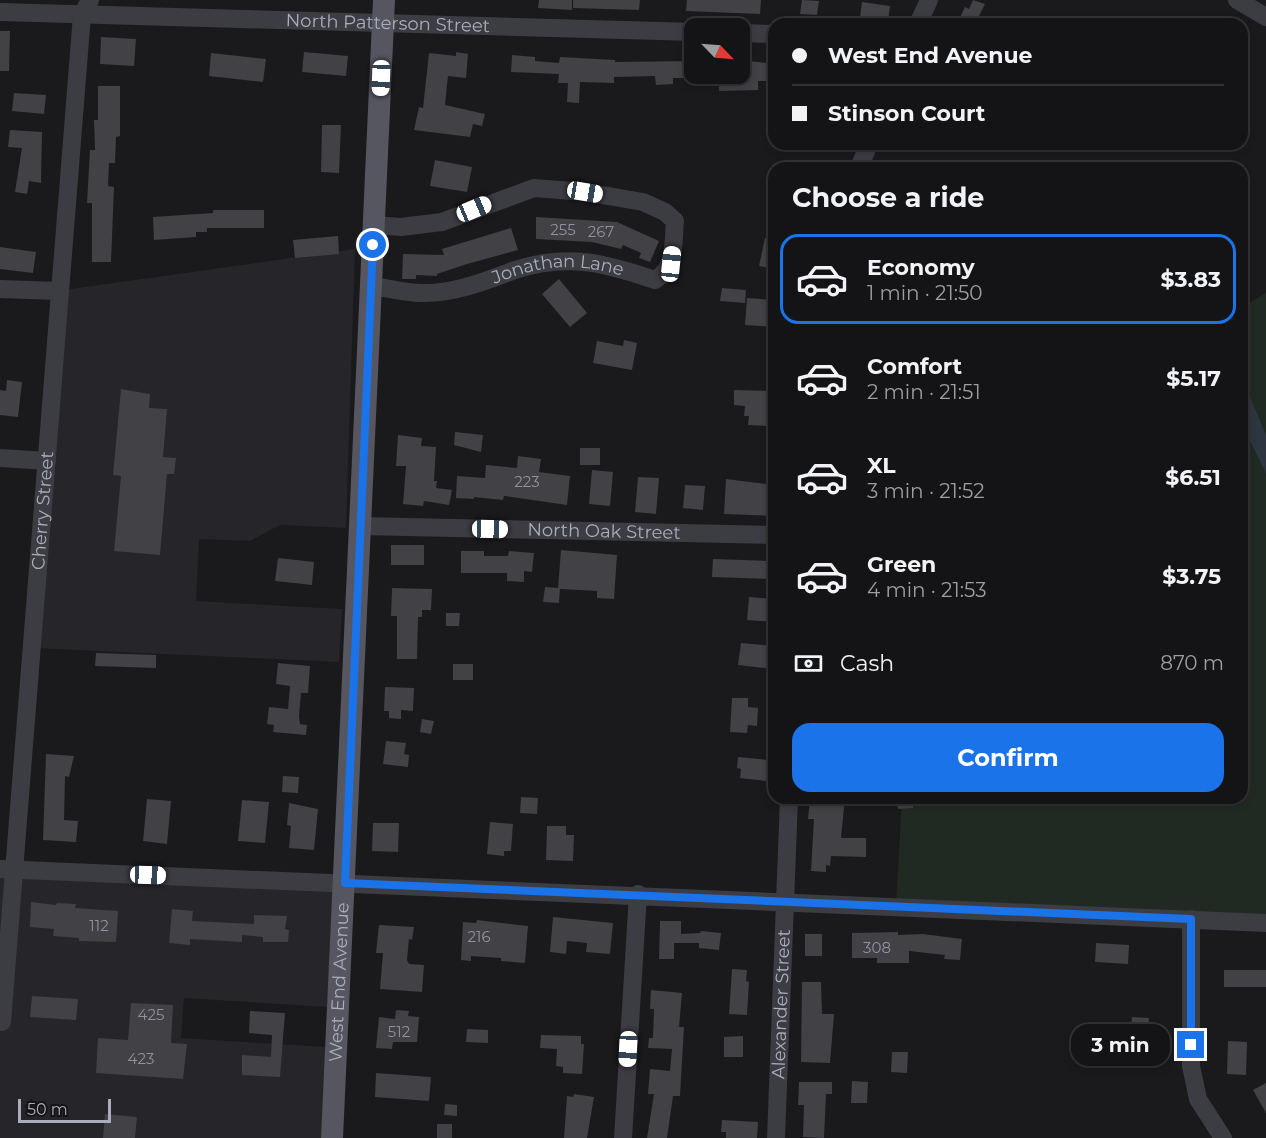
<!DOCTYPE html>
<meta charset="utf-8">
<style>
:root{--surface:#141315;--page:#212022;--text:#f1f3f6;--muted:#9d9ea0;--line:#333234;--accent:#1a73e8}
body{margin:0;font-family:Montserrat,sans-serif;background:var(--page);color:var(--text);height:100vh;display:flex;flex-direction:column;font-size:22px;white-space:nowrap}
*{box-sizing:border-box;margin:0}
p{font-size:20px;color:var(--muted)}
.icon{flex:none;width:33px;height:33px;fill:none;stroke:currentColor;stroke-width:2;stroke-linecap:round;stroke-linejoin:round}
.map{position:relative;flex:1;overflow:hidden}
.drawer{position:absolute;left:768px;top:162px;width:480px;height:642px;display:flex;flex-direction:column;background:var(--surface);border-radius:18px;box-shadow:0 3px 9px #0003,0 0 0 2px var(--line)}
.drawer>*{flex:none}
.guide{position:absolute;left:768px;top:18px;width:480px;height:132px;border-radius:18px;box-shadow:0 3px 9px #0003,0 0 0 2px var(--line);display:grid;align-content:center;height:132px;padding:0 24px;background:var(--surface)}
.needle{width:39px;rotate:115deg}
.tools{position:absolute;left:684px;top:18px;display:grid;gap:12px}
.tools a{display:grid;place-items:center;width:66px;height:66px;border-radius:12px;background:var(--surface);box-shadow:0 3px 9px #0003,0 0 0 2px var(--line);font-size:30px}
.scale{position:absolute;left:18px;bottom:15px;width:93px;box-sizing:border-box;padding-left:6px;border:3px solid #aaadbc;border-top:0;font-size:16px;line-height:21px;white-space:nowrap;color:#aaadbc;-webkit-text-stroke:4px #151417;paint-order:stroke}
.end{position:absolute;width:27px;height:27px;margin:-14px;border:8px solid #1a73e8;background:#fff;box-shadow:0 0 0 3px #fff}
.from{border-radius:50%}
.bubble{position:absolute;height:42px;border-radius:18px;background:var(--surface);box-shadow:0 3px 9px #0003,0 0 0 2px var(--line);font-size:20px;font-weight:700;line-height:42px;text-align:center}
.car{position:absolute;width:18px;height:36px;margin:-18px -9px;border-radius:8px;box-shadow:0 0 4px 2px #0007;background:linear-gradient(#fff 24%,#345 0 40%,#fff 0 76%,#345 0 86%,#fff 0)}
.guide b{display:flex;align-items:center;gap:21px;height:57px;font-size:22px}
.guide b+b{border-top:2px solid var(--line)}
.guide i{width:15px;height:15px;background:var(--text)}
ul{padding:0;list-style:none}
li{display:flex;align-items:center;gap:18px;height:90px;margin:0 12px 9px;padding:0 12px;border:3px solid transparent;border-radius:18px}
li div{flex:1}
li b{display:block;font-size:22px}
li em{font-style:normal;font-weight:700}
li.current{border-color:var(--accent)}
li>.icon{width:54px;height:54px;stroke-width:1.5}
h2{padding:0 24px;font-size:27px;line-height:72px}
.pay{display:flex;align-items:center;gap:15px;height:66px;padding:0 24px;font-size:22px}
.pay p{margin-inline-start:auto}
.action{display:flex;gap:12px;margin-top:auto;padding:12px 24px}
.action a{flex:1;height:69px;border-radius:18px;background:var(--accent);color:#fff;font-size:24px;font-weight:700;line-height:69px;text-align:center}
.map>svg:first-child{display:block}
</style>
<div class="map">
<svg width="1266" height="1138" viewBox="0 0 1266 1138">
<rect width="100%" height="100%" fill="#1a191c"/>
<path fill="#262529" d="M355,249L346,528L280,525L250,541L199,539L196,601L342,609L339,662L35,648L64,290Z
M0,873L333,889L327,1007L184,998L181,1038L326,1047L322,1138H0Z"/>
<path fill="#202a23" d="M1266,293V924L896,906L902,798H1242V307Z"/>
<path fill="#2d3541" d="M1242,378L1266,435V473L1242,425Z"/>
<path fill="#414146" d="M539,0H572V10L538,8Z
M573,0H640L639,10L573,8Z
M687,0H761L760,14L686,11Z
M802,0L819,1L817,15L800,14Z
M973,0L985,4L975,24H957L965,7L969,9Z
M862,2L890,6L888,22L860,18Z
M0,31H10L9,71H0Z
M101,37L136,39L134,66L100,64Z
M304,52L348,56L346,76L302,72Z
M456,52L468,54L466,78L448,76L445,105L485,114L482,126L473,124L470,137L414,130L419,107L423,108L429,53L456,56Z
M211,53L266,59L263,82L209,76Z
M512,55L535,57V61L559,63L560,57L615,60V62L694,61V78H673V84L656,85L655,76L614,77V83L580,82L579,103L567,102L568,83H558L559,74L511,72Z
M742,60L774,64V81H758V90L719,91V74H742Z
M98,86H120V136L116,137L115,163H109L108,186L114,187L111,262H92V203H87L90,150H95L94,120H98Z
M14,93L46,95L44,114L12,111Z
M322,125H341L339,173L321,172Z
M10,130L42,132L41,183L29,181L27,194L15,192L22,148L8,147Z
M435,160L472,167L467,192L430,186Z
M213,210H264V228H207V232H196V237L154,240L153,217L213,213Z
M536,217L617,222L659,241L650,262L639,258L641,253L623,245L621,249L592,242L536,239Z
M511,228L518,250L467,264L437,274V276L416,275V279H402L403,254L444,255L442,249Z
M338,236L339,254L295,258L293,240Z
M765,238L774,239V269L759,266Z
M0,247L36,252L33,273L0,269Z
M559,279L587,313L570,327L542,294Z
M722,288L746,290L745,303L720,301Z
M747,298L773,300L774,327L745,325Z
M624,340L637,343L632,370L593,363L597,341L623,346Z
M7,380L22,382L18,417L0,415V390L6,391Z
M121,389L150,394L149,408L167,409L163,457L176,458L174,474H167L160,555L114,551L121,476L113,475Z
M734,390L770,391L769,426L748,425L749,416H744L745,406L734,405Z
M455,432L483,435L481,452L454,445Z
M398,435L422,438L421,446L436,447L434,481H437L436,488L452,490L449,505L424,501L423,506L403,504L406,466H396Z
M580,448H600V465H580Z
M518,456L541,459L539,472L570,476L567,505L504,496L503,500L474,497V499L456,498L457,476L485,478L486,465L517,468Z
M592,470L613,472L610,506L589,504Z
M638,477L659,478L656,514L635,512Z
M726,479L774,485V516L724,514Z
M685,485L705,486L703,510L683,508Z
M391,545H424V565H391Z
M561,550L617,555L614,599L597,598V591L560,589L559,603L543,602L545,587L558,588Z
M461,551H484V556H508L509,551L534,553L532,572L524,571V582L507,581V573H461Z
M278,558L314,562L312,585L275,581Z
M713,559L772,561L771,579L712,577Z
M392,588L432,589L431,610H422V617H418L417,659H397V616H391Z
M749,597L774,599V622L747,620Z
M446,613H460L459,626H446Z
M741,643L774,646V669L738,665Z
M96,653L156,655V668L95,666Z
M278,663L310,666L308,693H301L299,716L300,724L307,725L306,735L273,732L274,725L267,724L269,707L288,709L290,686L276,684Z
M453,664H473V680H453Z
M385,687L414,688L413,711L401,710V719L389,718V711H384Z
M732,698H748V707L758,708L757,726L748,725L747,733L730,732Z
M422,719L434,721L431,734L420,732Z
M386,741L406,743L404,754L409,755L408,767L383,764Z
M46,754L74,756L69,777L65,776L64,820L78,821L76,842L43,840Z
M738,757L768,760L766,781L740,778L741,769L737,768Z
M283,776L299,777L298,793L282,792Z
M521,797L538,798L537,814L520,813Z
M810,798H845L841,838H866V857L831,856L830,866L826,865V872L811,871L814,819H808Z
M897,798H913V808L898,809Z
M147,799L171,801L167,844L143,841Z
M242,800L269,802L265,843L238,841Z
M289,803L318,809L314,850L289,848L291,826L287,825Z
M490,822L513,824L511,851H504V856L487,854Z
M373,823H399L398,852L372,851Z
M547,826H566V835H574L573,861L546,860Z
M31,902L56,905L57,903L76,904L75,908L118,911L116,942L79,941V938L53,936L54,929L30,927Z
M172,909L193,911L192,921L254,924V915L287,916L285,929L289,930L288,942H263V937L242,935V942L190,939V945L169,943Z
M553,917L613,923L610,954L586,952L587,943L567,941L566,954L550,952Z
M477,920L528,926L525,963L501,961V958L471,956V961L461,960L463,922L476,923Z
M660,921H681V934L700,933L701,931L721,933L719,950L699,948V943H674V959H659Z
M379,925L414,927L412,940L409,939L407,960L409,964L424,965L422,992L380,989L383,953H376Z
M898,932V935L923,934L962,939L960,960L944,959L945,955L909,951V963H877V958H852V933Z
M805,934H822V956H805Z
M1096,943L1129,945L1128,964L1095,962Z
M732,969L747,970L746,981L749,982L747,1015L729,1014Z
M1224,970H1266V987H1224Z
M802,982H821L822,1014H834L830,1063L801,1062Z
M651,990L682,993L679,1027H684L680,1096H673L667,1138H647L654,1094H648L650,1069L670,1071L672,1049L648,1048L649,1038H653L654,1009H650Z
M32,996L78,999L76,1020L30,1017Z
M131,1003L173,1005L171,1043L187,1044L183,1079L96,1073L98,1038L128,1040Z
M396,1010L409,1011L408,1016L419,1017L417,1042H393L392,1049L376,1048L379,1017L395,1019Z
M250,1011L285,1013L280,1077L242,1075V1055L271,1057L272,1035L249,1033Z
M1132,1017L1149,1018L1146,1057L1129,1056Z
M467,1029L488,1030V1043L466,1042Z
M541,1035L581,1036V1044H584L582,1074L563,1073V1067L556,1066L557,1049L540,1048Z
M743,1036V1057H724V1037Z
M1228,1041L1247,1042L1246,1075L1227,1074Z
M892,1052H908L907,1073L891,1072Z
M376,1073L431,1077L429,1101L375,1097Z
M852,1081L868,1082L867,1103H851Z
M799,1082H832V1094H826L824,1138L803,1137L804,1105H798Z
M1266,1083V1113L1253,1090Z
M574,1094L594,1097L587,1138H564L567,1096L573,1097Z
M445,1104L457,1105V1116L444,1115Z
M105,1114L137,1117L135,1138H103Z
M722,1120L758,1122L757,1138H726V1132H721Z
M437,1124H452V1138H437Z"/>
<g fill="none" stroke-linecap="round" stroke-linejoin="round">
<g stroke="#3c3c43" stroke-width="18">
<path d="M1237,0L1266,17"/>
<path id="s1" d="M0,12L694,32"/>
<path d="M918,24L929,0"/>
<path d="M740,33L774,34"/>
<path d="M859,168L869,144"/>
<path id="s2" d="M372,286C389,288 409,294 426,293C456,293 488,280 515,270C568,253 605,263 655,280C676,268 673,243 675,221L665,212L643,202L585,192L534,188L442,222L401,227L374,225"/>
<path d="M0,289L60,291"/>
<path d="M0,458L47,461"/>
<path id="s3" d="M361,526L774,535"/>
<path d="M0,869L1266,923"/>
<path d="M1191,919V1066L1198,1099L1223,1138"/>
<path id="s4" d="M2,1022L82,15L90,0"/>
<path d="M623,1138L638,894"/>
<path id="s5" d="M776,1138L789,798"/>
</g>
<path stroke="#555660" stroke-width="22" id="s6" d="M332,1138L384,0"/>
</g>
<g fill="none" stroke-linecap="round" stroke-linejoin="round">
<path stroke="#1a73e8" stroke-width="8" d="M373,245L345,883L1191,919V1045"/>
</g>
<g text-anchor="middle" stroke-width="6" stroke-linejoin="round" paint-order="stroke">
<g font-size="15" fill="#90929e">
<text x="563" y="235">255</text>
<text x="601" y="237">267</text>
<text x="527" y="487">223</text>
<text x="99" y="931">112</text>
<text x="479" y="942">216</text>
<text x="877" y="953">308</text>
<text x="151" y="1020">425</text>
<text x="399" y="1037">512</text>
<text x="141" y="1064">423</text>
</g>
<g font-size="18" fill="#aaadbc" stroke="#151417">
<text dy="6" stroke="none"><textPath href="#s1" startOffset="388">North Patterson Street</textPath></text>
<text dy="6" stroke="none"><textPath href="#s2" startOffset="190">Jonathan Lane</textPath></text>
<text dy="6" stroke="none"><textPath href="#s4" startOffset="513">Cherry Street</textPath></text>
<text dy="6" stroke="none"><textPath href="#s3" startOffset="243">North Oak Street</textPath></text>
<text dy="6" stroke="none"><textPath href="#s6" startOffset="156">West End Avenue</textPath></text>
<text dy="6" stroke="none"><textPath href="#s5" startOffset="134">Alexander Street</textPath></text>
</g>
</g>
</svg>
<div class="tools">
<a><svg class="needle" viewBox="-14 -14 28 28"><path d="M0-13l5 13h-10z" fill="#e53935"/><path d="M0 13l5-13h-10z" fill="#9d9ea0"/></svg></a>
</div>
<div class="scale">50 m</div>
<i class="end from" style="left:373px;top:245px"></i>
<i class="end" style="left:1191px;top:1045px"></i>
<div class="bubble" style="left:1071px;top:1024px;width:99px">3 min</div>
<i class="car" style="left:381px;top:78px;rotate:182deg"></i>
<i class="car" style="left:585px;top:192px;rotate:100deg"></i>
<i class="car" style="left:474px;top:209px;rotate:67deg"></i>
<i class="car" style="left:671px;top:264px;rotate:6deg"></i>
<i class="car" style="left:490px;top:529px;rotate:91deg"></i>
<i class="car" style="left:148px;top:875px;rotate:92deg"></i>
<i class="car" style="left:628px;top:1049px;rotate:183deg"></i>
<div class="guide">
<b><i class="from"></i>West End Avenue</b>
<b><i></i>Stinson Court</b>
</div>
<section class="drawer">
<h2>Choose a ride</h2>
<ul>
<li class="current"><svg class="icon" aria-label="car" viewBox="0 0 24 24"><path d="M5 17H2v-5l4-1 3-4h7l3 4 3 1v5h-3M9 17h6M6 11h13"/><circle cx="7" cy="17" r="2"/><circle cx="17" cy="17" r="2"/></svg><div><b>Economy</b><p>1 min · 21:50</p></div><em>$3.83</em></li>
<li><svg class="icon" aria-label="car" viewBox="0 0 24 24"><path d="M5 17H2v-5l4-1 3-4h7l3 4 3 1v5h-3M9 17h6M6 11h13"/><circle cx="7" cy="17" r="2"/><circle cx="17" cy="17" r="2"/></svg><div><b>Comfort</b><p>2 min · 21:51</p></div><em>$5.17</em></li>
<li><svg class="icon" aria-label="car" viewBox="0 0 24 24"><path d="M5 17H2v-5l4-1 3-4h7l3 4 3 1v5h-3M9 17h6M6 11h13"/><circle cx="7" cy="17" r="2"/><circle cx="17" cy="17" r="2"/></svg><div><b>XL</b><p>3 min · 21:52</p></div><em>$6.51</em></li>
<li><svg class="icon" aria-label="car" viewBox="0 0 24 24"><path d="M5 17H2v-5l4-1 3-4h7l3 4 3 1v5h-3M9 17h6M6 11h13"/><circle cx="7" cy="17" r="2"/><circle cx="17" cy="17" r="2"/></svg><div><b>Green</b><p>4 min · 21:53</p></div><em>$3.75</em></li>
</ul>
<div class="pay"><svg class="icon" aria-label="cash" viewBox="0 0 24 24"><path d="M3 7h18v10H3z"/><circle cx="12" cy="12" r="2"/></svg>Cash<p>870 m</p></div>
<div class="action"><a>Confirm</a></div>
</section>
</div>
